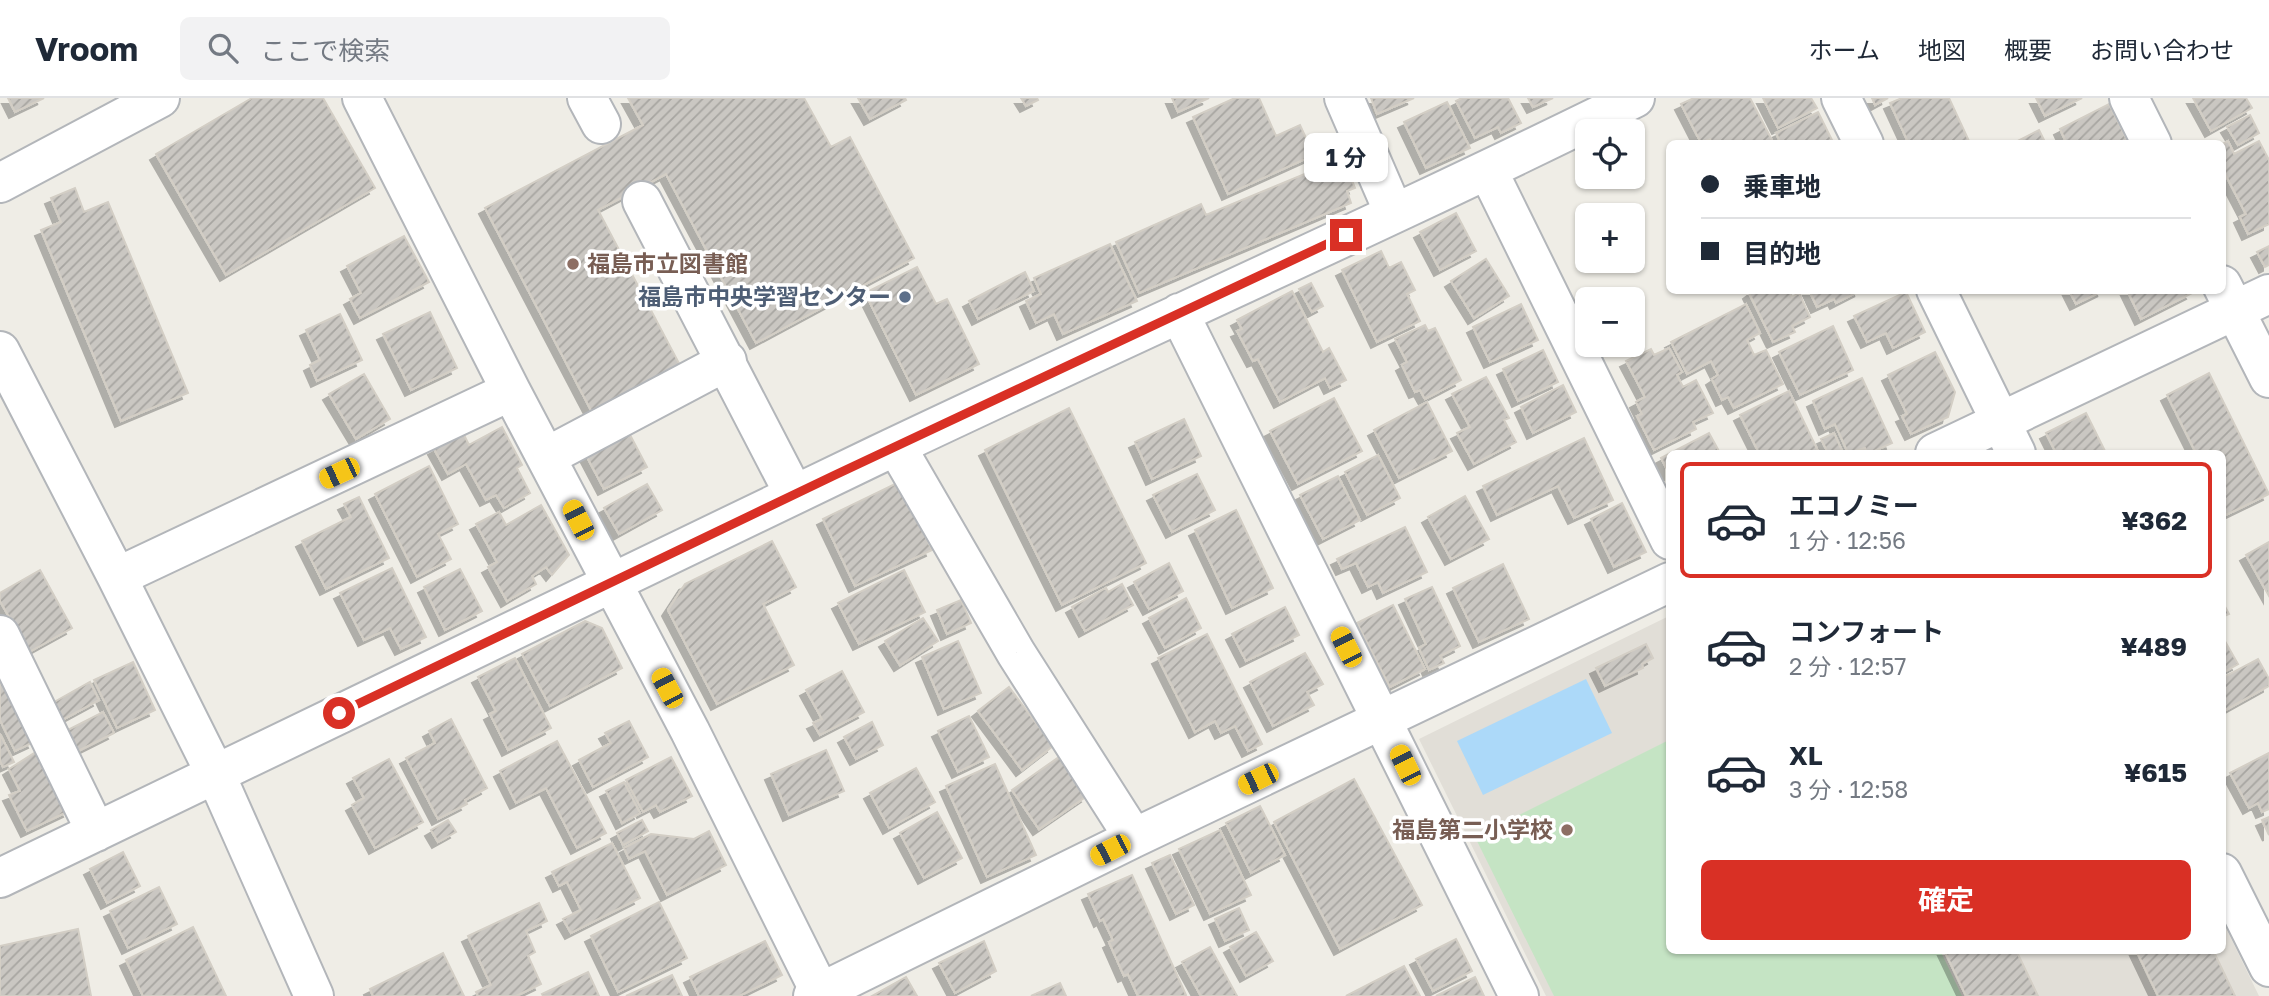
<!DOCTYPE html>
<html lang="ja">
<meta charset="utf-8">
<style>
:root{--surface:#fff;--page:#f2f2f3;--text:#1f2937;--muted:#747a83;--line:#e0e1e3;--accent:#d93025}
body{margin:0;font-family:"Golos Text","Noto Sans JP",sans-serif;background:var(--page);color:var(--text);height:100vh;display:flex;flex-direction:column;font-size:26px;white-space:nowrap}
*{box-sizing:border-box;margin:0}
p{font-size:23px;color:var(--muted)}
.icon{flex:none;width:38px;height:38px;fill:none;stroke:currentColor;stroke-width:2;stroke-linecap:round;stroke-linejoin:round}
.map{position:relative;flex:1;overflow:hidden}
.drawer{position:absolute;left:1666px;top:352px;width:560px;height:504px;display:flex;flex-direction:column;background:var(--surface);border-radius:10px;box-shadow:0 2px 5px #0004}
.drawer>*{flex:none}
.hud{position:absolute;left:1666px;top:42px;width:560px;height:154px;border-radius:10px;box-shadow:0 2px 5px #0004;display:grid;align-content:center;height:154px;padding:0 35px;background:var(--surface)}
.controls{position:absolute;left:1575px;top:21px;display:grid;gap:14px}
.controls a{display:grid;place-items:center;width:70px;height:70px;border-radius:10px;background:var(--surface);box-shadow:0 2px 5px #0004;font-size:35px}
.end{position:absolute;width:32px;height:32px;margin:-16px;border:9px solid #d93025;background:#fff;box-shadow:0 0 0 4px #fff}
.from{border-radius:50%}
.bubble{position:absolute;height:49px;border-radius:10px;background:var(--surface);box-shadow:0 2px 5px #0004;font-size:23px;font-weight:700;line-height:49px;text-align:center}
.car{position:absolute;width:21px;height:42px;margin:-21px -10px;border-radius:9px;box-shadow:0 0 5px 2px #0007;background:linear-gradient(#f5c518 24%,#345 0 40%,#f5c518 0 76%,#345 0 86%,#f5c518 0)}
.hud b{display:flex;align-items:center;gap:24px;height:66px;font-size:26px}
.hud b+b{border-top:2px solid var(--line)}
.hud i{width:18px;height:18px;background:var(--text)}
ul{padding:12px 0 0;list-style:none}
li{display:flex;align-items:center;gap:21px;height:116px;margin:0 14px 10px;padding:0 21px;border:4px solid transparent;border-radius:10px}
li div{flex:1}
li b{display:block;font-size:26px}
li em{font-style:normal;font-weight:700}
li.current{border-color:var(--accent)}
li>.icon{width:63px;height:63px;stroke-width:1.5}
.cta{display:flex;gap:14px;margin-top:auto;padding:14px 35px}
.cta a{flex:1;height:80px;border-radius:10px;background:var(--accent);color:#fff;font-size:28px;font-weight:700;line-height:80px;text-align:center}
header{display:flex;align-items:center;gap:42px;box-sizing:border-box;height:98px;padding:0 35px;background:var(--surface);border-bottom:2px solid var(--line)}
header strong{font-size:33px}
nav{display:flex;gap:38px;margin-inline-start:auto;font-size:24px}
.search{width:490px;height:63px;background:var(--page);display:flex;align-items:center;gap:18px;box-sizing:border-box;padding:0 24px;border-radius:10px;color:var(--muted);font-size:26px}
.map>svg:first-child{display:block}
</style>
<header>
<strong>Vroom</strong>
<div class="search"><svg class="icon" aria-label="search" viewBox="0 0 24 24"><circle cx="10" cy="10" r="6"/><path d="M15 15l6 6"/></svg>ここで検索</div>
<nav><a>ホーム</a><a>地図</a><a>概要</a><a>お問い合わせ</a></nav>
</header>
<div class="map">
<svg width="2269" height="898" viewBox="0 0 2269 898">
<defs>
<pattern id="building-hatch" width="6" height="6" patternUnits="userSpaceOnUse" patternTransform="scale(1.75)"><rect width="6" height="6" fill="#cac7c2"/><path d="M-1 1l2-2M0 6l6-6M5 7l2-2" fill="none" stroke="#a7a5a1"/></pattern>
<filter id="shadow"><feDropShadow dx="-6" dy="6" stdDeviation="0" flood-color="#0004"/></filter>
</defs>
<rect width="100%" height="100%" fill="#efede6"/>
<path fill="#e1ded7" d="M1669,518L1670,852H2222L2223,824L2259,898H1546L1419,641Z"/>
<path fill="#c5e4c4" d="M1669,642L1670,852H1940L1962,898H1554L1475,739Z"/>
<path fill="#acd9f9" d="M1586,581L1612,635L1483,697L1457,643Z"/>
<path fill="url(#building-hatch)" stroke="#d3cec5" stroke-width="2" filter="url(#shadow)" d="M8,0H44L15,14Z
M252,0H323L375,90L226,177L156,56Z
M628,0H804L831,49L850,39L914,160L756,245L666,76L598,112L682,271L594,318L485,110L643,27Z
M858,0H905L906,2L870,21Z
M1021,0H1037L1038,2L1026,8Z
M1172,0H1209L1178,14Z
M1235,0H1259L1276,38L1300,27L1314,57L1228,96L1193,19Z
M1371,0H1414L1377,16Z
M1462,0H1508L1521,25L1501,35L1498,29L1475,40L1456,3Z
M1528,0H1553L1533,9Z
M1694,0H1750L1774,46H1712L1710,41L1701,45L1681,6Z
M1763,0H1811L1817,10L1778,30Z
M1872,0H1888L1875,7Z
M1902,0H1949L1969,43L1963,46H1909L1890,5Z
M2036,0H2082L2045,18Z
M2193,0H2246L2252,10L2211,33Z
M1447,4L1470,50L1426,70L1404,24Z
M2109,6L2129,46H2067L2060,31Z
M1818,14L1833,44L1781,46L1776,35Z
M2250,17L2259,35L2238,47L2227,29Z
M2039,32L2046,46H2012Z
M2228,43L2234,56L2259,43L2269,62V126L2248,136L2240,119L2246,116L2222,70V46Z
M1343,60L1355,90L1347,93L1351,105L1139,195L1116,144L1201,106L1206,117Z
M75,90L84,114L108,104L188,295L121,323L41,132L61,124L51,100Z
M1456,115L1476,153L1440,172L1420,134Z
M404,138L429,184L360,220L350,201L361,195L347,168Z
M1110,146L1137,203L1063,236L1054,216L1036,225L1026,203L1041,196L1034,180Z
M2269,148V167L2265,169L2257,154Z
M1381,153L1389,170L1401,164L1415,192L1407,196L1420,223L1377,244L1342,172Z
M1486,161L1509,198L1474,220L1451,183Z
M917,169L936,206L947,201L979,266L916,297L865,195Z
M1025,174L1034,193L978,221L969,203Z
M1311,185L1323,208L1312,214L1299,191Z
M1753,192H1789L1792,199L1799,195L1810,219L1792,228L1795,234L1773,244L1749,195Z
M1809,192H1861L1836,205L1834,201L1817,209Z
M2069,192H2104L2076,206Z
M2127,192H2190L2192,195L2141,221Z
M1292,193L1323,254L1329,250L1346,282L1330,290L1325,280L1280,304L1258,261L1253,263L1237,233L1242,231L1237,222Z
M1906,194L1925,234L1893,250L1886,235L1867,244L1854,218Z
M1521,206L1538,242L1490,264L1473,229Z
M1746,206L1760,235L1747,242L1754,257L1766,252L1783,286L1734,310L1728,299L1722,302L1712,281L1718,277L1711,263L1687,276L1671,244Z
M430,214L457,270L411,292L383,236Z
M340,216L362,262L317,283L310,267L320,262L306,232Z
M1425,227L1428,233L1435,230L1461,282L1425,301L1420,292L1415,294L1402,267L1407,264L1395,241Z
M1833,228L1853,272L1800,297L1779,254Z
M1669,250L1682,274L1677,277L1683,289L1696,282L1713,315L1693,324L1696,331L1654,352L1637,318L1642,316L1636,304L1645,299L1626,263L1651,251L1654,257Z
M1543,252L1558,284L1518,303L1503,271Z
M1935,254L1955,294L1948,319L1911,336L1902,318L1907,316L1888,277Z
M2209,275L2269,396L2226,417L2222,409V355H2196L2167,297Z
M364,276L390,321L356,341L329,296Z
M1486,279L1509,320L1504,322L1516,344L1474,366L1457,335L1470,329L1452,296Z
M1862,280L1892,345L1870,355H1867L1865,350L1848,355L1835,326L1825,331L1813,303Z
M1563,287L1576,314L1533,335L1521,309Z
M1789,293L1819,355H1759L1740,317Z
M1334,300L1362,353L1298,386L1270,333Z
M1427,304L1452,353L1399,380L1374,332Z
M1069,310L1146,465L1062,507L985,352Z
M2086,315L2106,355H2056L2046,335Z
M1184,321L1201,358L1152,381L1135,344Z
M502,329L522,367L517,370L530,395L504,410L496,397L486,402L466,366L448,376L434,351L463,335L469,347Z
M629,335L647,369L604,391L586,357Z
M1709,335L1720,355H1670V377L1661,360Z
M1834,335L1843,355H1828L1821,341Z
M1584,340L1613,402L1574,420L1558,388L1497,417L1483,388Z
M1378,357L1400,400L1367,417L1345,374Z
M429,368L458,426L438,436L451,461L417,479L375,396Z
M1197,376L1215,412L1172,434L1153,397Z
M1338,378L1360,422L1323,441L1300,397Z
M899,384L932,452L855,488L823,421Z
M647,386L662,412L619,436L604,410Z
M1465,398L1489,441L1451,461L1428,419Z
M359,399L389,460L326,491L302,443L351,419L344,406Z
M1622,405L1646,454L1614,469L1591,421Z
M541,407L569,457L552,477L546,469L532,478L536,486L507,503L488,469L497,464L476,426L499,414L506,427Z
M1236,412L1273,490L1232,510L1195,432Z
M1405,429L1427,474L1383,495L1378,484L1368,489L1356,465L1342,471L1337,461Z
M772,443L796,489L763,506L794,567L717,606L668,512L685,486Z
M2269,444V498L2246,457Z
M1169,465L1183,493L1149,511L1134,484Z
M1503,466L1529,521L1479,544L1453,490Z
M392,470L426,539L401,551L390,530L364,542L340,495Z
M460,471L482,513L445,532L424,489Z
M40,472L72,530L29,554L0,503V495Z
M904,472L925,514L859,546L838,505Z
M1122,486L1133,507L1085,533L1072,509L1106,490L1108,494Z
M1432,489L1460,548L1440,558L1444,565L1429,572L1419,550L1426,546L1405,501Z
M1186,500L1201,530L1165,550L1149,520Z
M961,502L971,525L947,536L937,512Z
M2222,503L2229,516L2222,519Z
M1393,507L1425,571L1390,589L1357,525Z
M1285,509L1299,537L1246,563L1232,536Z
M923,520L938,543L900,567L885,543Z
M585,523L602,530L622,570L550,608L522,556Z
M1207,536L1262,646L1248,653L1235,628L1221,635L1215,623L1195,634L1158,560Z
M2222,538L2238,566L2222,575Z
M958,543L981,595L944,611L922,559Z
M1646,546L1653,560L1642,566L1643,570L1605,588L1596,570Z
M1305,555L1323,586L1307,594L1314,607L1273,628L1250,584Z
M515,560L551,630L508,652L490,616L496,613L478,579Z
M2258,561L2269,581V588L2222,614V580Z
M133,564L155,612L117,630L94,582Z
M842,573L864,614L820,637L813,625L822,621L806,592Z
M0,575L34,644L15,653L0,622Z
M90,584L99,602L57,625L47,608Z
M1009,589L1053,648L1022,672L978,613Z
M103,614L114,635L78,653L75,645L64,651L66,633Z
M969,618L989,659L958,674L938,633Z
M451,621L487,690L465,702L467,706L438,721L406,660L435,645L429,633Z
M629,623L648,659L593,689L579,662L611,645L605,635Z
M872,624L883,647L856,661L844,639Z
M0,636L14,664L3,669L0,663Z
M557,643L606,735L577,750L546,690L516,705L500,673Z
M39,652L69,713L27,733L9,697L20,693L9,671Z
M826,652L844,693L789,717L771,676Z
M2269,655V711L2262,714L2258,705L2249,710L2230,675Z
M671,659L692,698L660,714L656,707L643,714L626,682Z
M1059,659L1087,698L1039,731L1012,692Z
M389,661L423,724L375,750L352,707L364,700L353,680Z
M995,666L1036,757L987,779L946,688Z
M916,670L935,704L889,730L870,695Z
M1354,681L1422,807L1340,851L1274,724Z
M624,684L640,715L622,725L606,693Z
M1260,708L1285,757L1251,775L1226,725Z
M937,714L962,760L924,780L900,735Z
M2269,719V737L2262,722Z
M448,722L456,734L438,744L431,732Z
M642,722L648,733L623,747L617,735Z
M1220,732L1251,797L1210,816L1179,751Z
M709,733L726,767L667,797L645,753L629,761L624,750L651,736L694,741Z
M612,745L640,800L571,835L563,821L581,812L567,784L559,788L552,774Z
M123,754L140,788L107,805L90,771Z
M1170,757L1194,807L1176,816L1152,765Z
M1132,777L1186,897L1184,898H1138L1128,876L1124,878L1109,844L1113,842L1103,821L1100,823L1088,796Z
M159,789L177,826L128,850L110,813Z
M659,804L687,860L618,894L591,838Z
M539,805L547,823L526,833L535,854L528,858L541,886L516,898H478L476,894L491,887L468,838Z
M1239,810L1249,832L1225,843L1215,821Z
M193,829L226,898H143L126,862Z
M78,831L91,898H0V848Z
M1256,834L1273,863L1246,878L1230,849Z
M1456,841L1472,873L1433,893L1416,861Z
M765,843L782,877L739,898H699L690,879Z
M984,843L996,873L955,895L939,865Z
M1210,849L1237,898H1201L1182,864Z
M1944,852H2016L2038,898H1966Z
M2136,852H2213L2235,898H2158Z
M443,855L464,898H373L370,891Z
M1404,868L1420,898H1346Z
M588,874L599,898H543L542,896Z
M672,877L682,898H626Z
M906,879L917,898H872Z
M1475,879L1484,898H1436Z
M1060,885L1066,898H1031Z"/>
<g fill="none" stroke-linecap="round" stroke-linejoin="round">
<defs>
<path id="minor" d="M362,0L511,293L690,633L822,898
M587,0L601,26
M1344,0L1394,115
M1841,0L1864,46
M2129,0L2152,46
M1488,73L1670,442
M0,85L160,0
M642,103L794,396
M2222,187L2269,280
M1936,192L2016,355
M1179,215L1519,898
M0,253L117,479L215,675L314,898
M896,348L1016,555L1134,740
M1935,355L2269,196
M546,359L727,263
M117,479L511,293
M0,537L96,734
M2222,775L2269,869
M0,780C293,641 584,496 877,357C1129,237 1384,124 1635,0
M813,898L1134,740L1670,484"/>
</defs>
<use href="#minor" stroke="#b3b6ba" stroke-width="42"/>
<use href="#minor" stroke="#fff" stroke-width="38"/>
</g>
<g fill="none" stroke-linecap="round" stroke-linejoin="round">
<path stroke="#d93025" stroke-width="9" d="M339,615L835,377L1346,137"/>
</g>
<g fill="#8d6e63" stroke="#fff" stroke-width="2.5">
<circle cx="573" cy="166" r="7"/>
<circle cx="1567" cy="732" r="7"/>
</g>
<circle fill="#5c6f8a" stroke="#fff" stroke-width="2.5" cx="905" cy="199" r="7"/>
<g text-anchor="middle" stroke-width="7" stroke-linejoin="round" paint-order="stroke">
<g font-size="23" font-weight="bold" fill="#785e54" stroke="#fff" text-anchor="start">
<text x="587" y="174">福島市立図書館</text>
<text x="1553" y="740" text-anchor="end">福島第二小学校</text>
</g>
<g font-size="23" font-weight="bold" fill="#4e5e75" stroke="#fff" text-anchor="end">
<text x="891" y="207">福島市中央学習センター</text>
</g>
</g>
</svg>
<div class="controls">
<a><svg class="icon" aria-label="locate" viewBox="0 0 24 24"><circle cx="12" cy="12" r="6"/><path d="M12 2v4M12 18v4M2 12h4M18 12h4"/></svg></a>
<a>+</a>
<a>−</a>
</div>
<i class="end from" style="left:339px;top:615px"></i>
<i class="end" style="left:1346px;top:137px"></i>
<div class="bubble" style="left:1304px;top:35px;width:84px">1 分</div>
<i class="car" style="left:339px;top:375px;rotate:245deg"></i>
<i class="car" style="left:578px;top:422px;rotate:333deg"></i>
<i class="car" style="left:1346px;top:549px;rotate:333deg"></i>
<i class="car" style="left:667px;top:590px;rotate:332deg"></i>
<i class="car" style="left:1405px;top:667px;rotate:334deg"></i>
<i class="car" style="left:1258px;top:681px;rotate:244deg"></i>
<i class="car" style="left:1110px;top:752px;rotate:243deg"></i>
<div class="hud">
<b><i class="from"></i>乗車地</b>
<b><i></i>目的地</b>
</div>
<section class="drawer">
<ul>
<li class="current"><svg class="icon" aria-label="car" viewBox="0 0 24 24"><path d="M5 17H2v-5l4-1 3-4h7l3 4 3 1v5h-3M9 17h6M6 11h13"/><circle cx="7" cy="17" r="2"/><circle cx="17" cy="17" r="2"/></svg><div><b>エコノミー</b><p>1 分 · 12:56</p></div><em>¥362</em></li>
<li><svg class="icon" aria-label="car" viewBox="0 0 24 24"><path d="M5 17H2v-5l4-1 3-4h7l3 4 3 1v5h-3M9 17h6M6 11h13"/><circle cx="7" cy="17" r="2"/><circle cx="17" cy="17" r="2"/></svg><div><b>コンフォート</b><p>2 分 · 12:57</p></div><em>¥489</em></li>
<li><svg class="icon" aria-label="car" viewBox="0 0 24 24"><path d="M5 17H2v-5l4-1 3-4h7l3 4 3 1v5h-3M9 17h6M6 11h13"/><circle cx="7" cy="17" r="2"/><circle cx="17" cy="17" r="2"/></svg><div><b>XL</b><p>3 分 · 12:58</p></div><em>¥615</em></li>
</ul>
<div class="cta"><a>確定</a></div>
</section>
</div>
